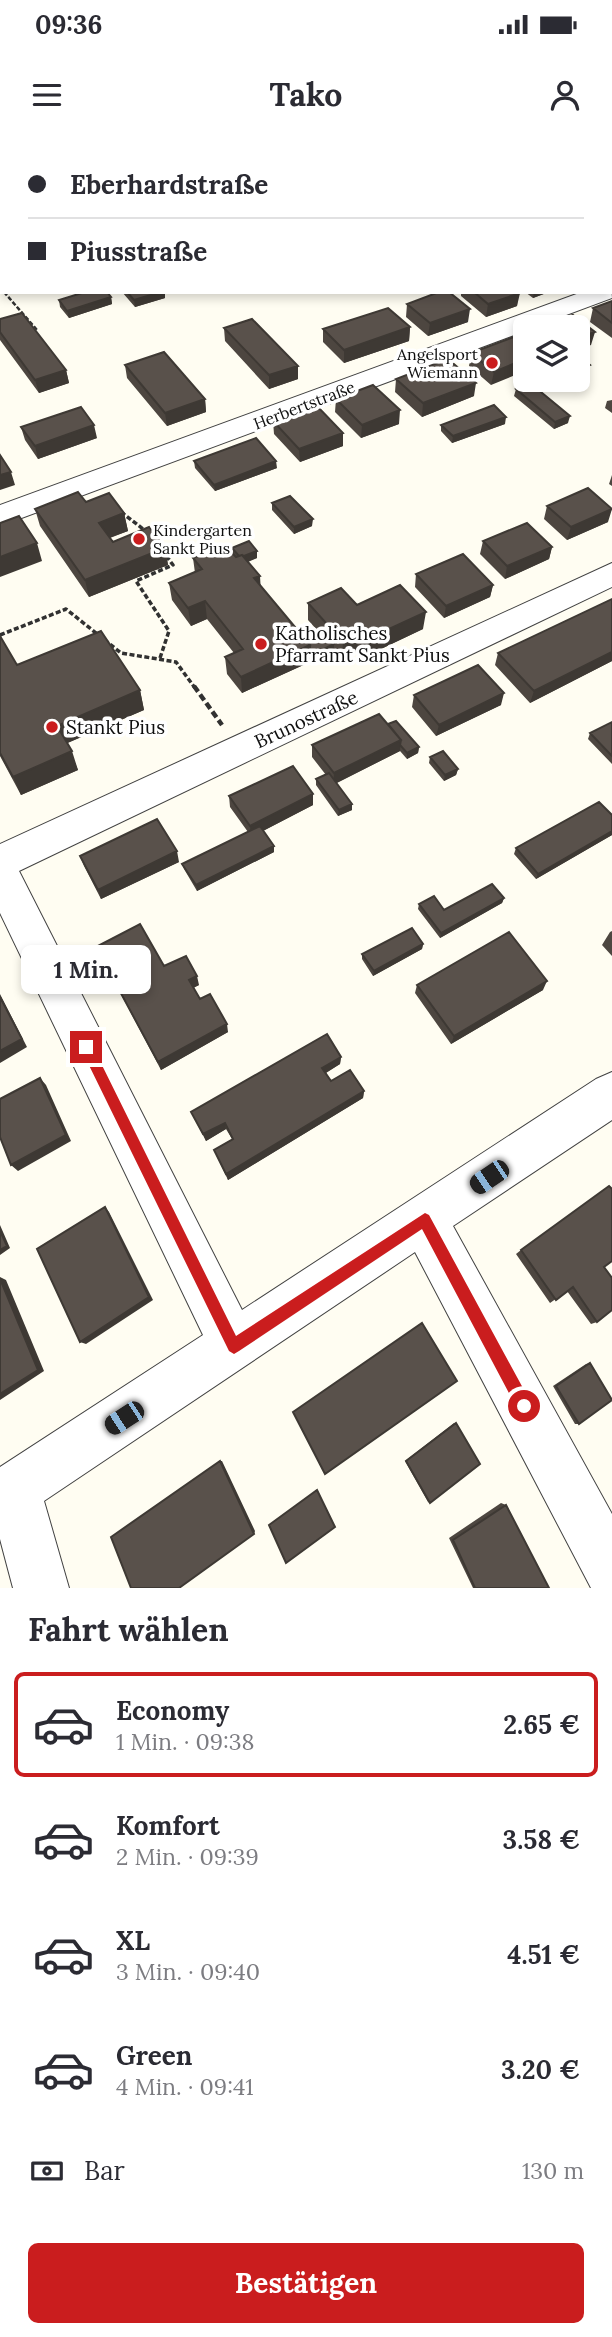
<!DOCTYPE html>
<html lang="de">
<meta charset="utf-8">
<style>
:root{--surface:#fff;--page:#f7f7f7;--text:#2b2b33;--muted:#7c7c81;--line:#e1e1e2;--accent:#ca1d1e}
body{margin:0;font-family:Lora,serif;background:var(--page);color:var(--text);height:100vh;display:flex;flex-direction:column;font-size:26px;white-space:nowrap}
*{box-sizing:border-box;margin:0}
p{font-size:23px;color:var(--muted)}
.icon{flex:none;width:38px;height:38px;fill:none;stroke:currentColor;stroke-width:2;stroke-linecap:round;stroke-linejoin:round}
.map{position:relative;height:1448px;overflow:hidden}
.sheet{display:flex;flex-direction:column;background:var(--surface);flex:1}
.sheet>*{flex:none}
.guide{position:absolute;left:0px;top:0px;width:612px;height:154px;box-shadow:0 4px 10px #0003;display:grid;align-content:center;height:154px;padding:0 28px;background:var(--surface)}
.buttons{position:absolute;left:513px;top:175px;display:grid;gap:14px}
.buttons a{display:grid;place-items:center;width:77px;height:77px;border-radius:10px;background:var(--surface);box-shadow:0 4px 10px #0003;font-size:35px}
.end{position:absolute;width:32px;height:32px;margin:-16px;border:9px solid #ca1d1e;background:#fff;box-shadow:0 0 0 4px #fff}
.from{border-radius:50%}
.bubble{position:absolute;height:49px;border-radius:10px;background:var(--surface);box-shadow:0 4px 10px #0003;font-size:23px;font-weight:800;line-height:49px;text-align:center}
.car{position:absolute;width:21px;height:42px;margin:-21px -10px;border-radius:9px;box-shadow:0 0 5px 2px #0007;background:linear-gradient(#222 24%,#8ab4d8 0 40%,#222 0 76%,#8ab4d8 0 86%,#222 0)}
.guide b{display:flex;align-items:center;gap:24px;height:66px;font-size:26px}
.guide b+b{border-top:2px solid var(--line)}
.guide i{width:18px;height:18px;background:var(--text)}
ul{padding:0;list-style:none}
li{display:flex;align-items:center;gap:21px;height:105px;margin:0 14px 10px;padding:0 14px;border:4px solid transparent;border-radius:10px}
li div{flex:1}
li b{display:block;font-size:26px}
li em{font-style:normal;font-weight:800}
li.selected{border-color:var(--accent)}
li>.icon{width:63px;height:63px;stroke-width:1.5}
h2{padding:0 28px;font-size:32px;line-height:84px}
.pay{display:flex;align-items:center;gap:18px;height:77px;padding:0 28px;font-size:26px}
.pay p{margin-inline-start:auto}
.cta{display:flex;gap:14px;margin-top:auto;padding:14px 28px}
.cta a{flex:1;height:80px;border-radius:10px;background:var(--accent);color:#fff;font-size:28px;font-weight:800;line-height:80px;text-align:center}
.status{display:flex;justify-content:space-between;align-items:center;height:49px;padding:0 35px;background:var(--surface);direction:ltr}
.status svg{height:19px;fill:currentColor}
header{display:flex;justify-content:space-between;align-items:center;height:91px;padding:0 28px;background:var(--surface);font-size:32px;font-weight:800}
.map>svg:first-child{display:block}
</style>
<div class="status"><b>09:36</b><svg viewBox="0 0 49 12"><path d="M0 12V9h3v3zM5 12V6h3v6zM10 12V3h3v9zM15 12V0h3v12zM26 1h20v11H26zM47 4h2v5h-2z"/></svg></div>
<header><svg class="icon" aria-label="menu" viewBox="0 0 24 24"><path d="M4 6h16M4 12h16M4 18h16"/></svg>Tako<svg class="icon" aria-label="person" viewBox="0 0 24 24"><circle cx="12" cy="8" r="4"/><path d="M4 21q1-7 8-7t8 7"/></svg></header>
<div class="map">
<svg width="612" height="1448" viewBox="0 0 612 1448">
<rect width="100%" height="100%" fill="#fffdf2"/>
<g fill="none" stroke-linecap="round" stroke-linejoin="round">
<defs>
<path id="minor" d="M407,0H432L406,2Z
M611,105H612V120H611Z
M0,114H2L0,129Z
M611,146L612,158L534,187H525V191L0,386V365L582,152H611Z
M612,423V447L19,731L242,1170L596,939L612,932V980L453,1086L612,1374V1448H591L415,1112L44,1361L69,1448H13L0,1399V1327L203,1195L0,773V704Z"/>
</defs>
<use href="#minor" stroke="#424242" stroke-width="2"/>
<path stroke="#313131" stroke-width="2.5" stroke-dasharray="4.5 2" stroke-linecap="butt" d="M4,152L37,190"/>
<path stroke="#313131" stroke-width="3.5" stroke-dasharray="5 2.5" stroke-linecap="butt" d="M121,372L147,392
M0,495L66,469L121,513L176,522L195,548
M160,518L169,491L136,441L173,425L165,414"/>
<path stroke="#313131" stroke-width="4.5" stroke-dasharray="7 3.5" stroke-linecap="butt" d="M194,546L222,585"/>
<use href="#minor" fill="#fff" fill-rule="evenodd"/>
</g>
<path fill="#4d4640" d="M261,0H315V2H256Z
M485,0H533V2H488Z
M612,74V90L611,89V78Z
M122,152H165V158L135,167Z
M461,152H518L517,166L486,177L461,156Z
M525,152H549L533,158Z
M111,157L112,164L69,178L60,167L59,160Z
M612,161V198L590,182L593,168Z
M407,164L468,182L428,196L406,177Z
M410,187L409,201L344,223L323,202V189Z
M224,188L298,226V239L269,249L225,201Z
M0,192L66,230L69,243L39,253L0,200Z
M525,199L491,245L469,226L471,213Z
M125,225L205,259L206,272L167,286L127,238Z
M396,239L474,256L422,277L395,252Z
M516,249L568,283L554,289L514,256Z
M336,259L399,284L361,298L335,272Z
M612,260V273L605,268L607,261Z
M273,281L343,306L300,322L274,294Z
M505,284L452,303L441,291V285Z
M21,287L97,298L38,319L25,300Z
M194,321L277,328L215,351L195,328Z
M612,335V346L609,344Z
M86,362L124,373L128,391L110,398L113,402L165,408L168,425L89,457L40,386L35,369Z
M272,363L312,386L294,394L272,370Z
M547,366L608,382L567,400L544,379Z
M483,401L552,407L549,419L505,439L480,414Z
M232,408L257,411V418L248,421L261,446L303,497L317,490L308,480V463L357,465L423,489L362,518L357,512L342,519L334,510L314,520L310,516V522L242,553L227,534L225,517L234,513L207,479L191,486L172,460L169,443L195,433L193,418L233,414Z
M416,434L493,445L490,457L444,478L415,447Z
M612,459V521L530,563L495,525L498,513Z
M0,496L17,525L140,550L144,570L67,603L78,630L21,655L0,616Z
M414,555L501,565L436,596L412,567Z
M612,582V624L588,599L590,593Z
M388,584L419,607L418,613L407,619L400,611L336,643L352,670L338,676L316,645V639L326,635L312,617V605Z
M430,617L458,629L456,635L444,641L429,623Z
M313,654V665L263,691L274,706V712L197,751L184,729L182,724L248,692L230,667L229,656Z
M612,675V695L536,739L514,714L516,708Z
M80,716L179,722L101,759L84,726Z
M504,758L502,763L440,798L418,769L419,764L444,770Z
M612,791V816L602,805L610,792Z
M423,804L422,809L373,836L362,819V814Z
M96,807L199,845L193,848L200,859L228,892L161,930Z
M417,845L543,850L451,904L415,853Z
M341,917L340,924L326,933L331,941L364,951L363,958L228,1040L214,1010L232,999L226,989L206,1001L191,972Z
M521,1110L604,1127L597,1182L591,1184L567,1151L550,1163L516,1114Z
M590,1223L579,1284H575L553,1246L586,1224Z
M454,1283H456L430,1363L428,1362L405,1321Z
M501,1363L506,1365L549,1448H473L449,1398Z"/>
<path fill="#3e3934" d="M283,0H315V2H278Z
M161,152H165V158L135,167L134,160Z
M534,152H549L533,158Z
M520,153L517,166L486,177L488,164Z
M111,157L112,164L69,178L67,171Z
M470,169L468,182L428,196L430,183Z
M410,187L409,201L344,223V210Z
M595,192L591,205L578,210V198Z
M525,219V231L491,245L494,232Z
M590,225L588,232L578,236V230Z
M298,226V239L269,249V235Z
M66,230L69,243L39,253L35,240Z
M557,240H567L556,244Z
M476,243L474,256L422,277L423,263Z
M205,259L206,272L167,286L165,273Z
M400,270L399,284L361,298L362,285Z
M570,276L568,283L554,289L555,282Z
M506,277L505,284L452,303L453,296Z
M94,285L97,298L38,319L35,306Z
M343,293V306L300,322L299,309Z
M276,321L277,328L215,351L214,345Z
M11,332L15,345L0,350V335Z
M612,369L608,382L567,400L571,387Z
M124,373L128,391L103,400L99,383Z
M313,379L312,386L294,394V387Z
M37,403L42,421L0,437V417Z
M552,407L549,419L505,439L507,426Z
M165,408L168,425L89,457L85,440Z
M257,411V418L241,425L240,418Z
M260,436L261,453L254,438Z
M493,445L490,457L444,478L446,466Z
M205,461L207,479L191,486L188,468Z
M426,472L423,489L362,518L363,501Z
M358,495L357,512L342,519L343,502Z
M334,504V510L314,520V514Z
M310,505V522L242,553L241,537Z
M612,512V521L530,563L534,551Z
M140,550L144,570L63,605L57,586Z
M504,553L501,565L436,596L439,585Z
M401,600L400,611L333,645L334,633Z
M419,607L418,613L407,619V613Z
M72,611L78,630L21,655L13,637Z
M458,629L456,635L444,641L445,635Z
M313,654V665L251,697L250,686Z
M352,664V670L338,676L339,670Z
M612,691V695L536,739L538,734Z
M274,706V712L197,751L196,745Z
M177,711L179,722L101,759L98,750Z
M504,758L502,763L440,798L441,793Z
M423,804L422,809L373,836L374,831Z
M197,836L199,845L191,849L189,840Z
M547,841L543,850L451,904L454,896Z
M0,854L27,907L0,923Z
M227,884L228,892L161,930L158,922Z
M341,917L340,924L322,935V928Z
M40,938L46,945L71,1001L18,1031L11,1025Z
M364,951L363,958L228,1040L226,1034Z
M225,983L226,989L206,1001L203,994Z
M105,1067L109,1072L153,1160L86,1204L80,1202Z
M0,1085L10,1108L0,1115Z
M0,1137L6,1140L44,1231L0,1260Z
M220,1321H222L255,1391L254,1394Z"/>
<path fill="#59514b" stroke="#3e3934" stroke-width="2" d="M184,0H213L207,2H186Z
M231,0H251L253,2H224Z
M507,0H529L523,2H509Z
M85,152H107L111,157L67,171L59,160Z
M127,152H161L134,160Z
M439,152H449L470,169L430,183L407,164Z
M474,152H518L520,153L488,164Z
M612,161V183L593,168Z
M388,168L410,187L344,210L323,189Z
M22,173L66,230L35,240L0,192V179Z
M573,175L595,192L578,198V187L543,186Z
M252,179L298,226L269,235L224,188Z
M519,195L525,199V219L494,232L471,213Z
M164,212L205,259L165,273L125,225Z
M578,215L590,225L578,230Z
M448,219L476,243L423,263L396,239Z
M530,243L570,276L555,282L516,249Z
M373,245L400,270L362,285L336,259Z
M316,265L343,293L299,309L273,281Z
M494,265L506,277L453,296L441,285Z
M81,267L94,285L35,306L21,287Z
M256,298L276,321L214,345L194,321Z
M0,315L11,332L0,335Z
M588,348L612,369L571,387L547,366Z
M78,352L86,362L109,353L124,373L99,383L113,402L149,387L165,408L85,440L35,369Z
M290,356L313,379L294,387L272,363Z
M19,376L37,403L0,417V383Z
M527,383L552,407L507,426L483,401Z
M249,401L257,411L244,416L242,415L239,416L232,408Z
M225,405L236,417L242,415L260,436L254,438L310,505L241,537L225,517L243,509L205,461L188,468L169,443L202,429L193,418Z
M463,414L493,445L446,466L416,434Z
M400,445L426,472L363,501L358,495L343,502L308,463L341,448L357,465Z
M612,459V512L534,551L498,513Z
M320,489L334,504L314,514L310,510V505L303,497Z
M101,491L140,550L57,586L72,611L13,637L0,613V496L17,525Z
M478,525L504,553L439,585L414,555Z
M379,574L401,600L334,633L312,605Z
M396,581L419,607L407,613L400,605L401,600L388,584Z
M612,582V616L590,593Z
M443,611L458,629L445,635L430,617Z
M293,626L313,654L250,686L229,656Z
M329,633L352,664L339,670L316,639Z
M599,662L612,675V691L538,734L516,708Z
M157,679L177,711L98,750L80,716Z
M260,686L274,706L196,745L182,724Z
M492,744L504,758L441,793L419,764L434,756L444,770Z
M140,784L164,826L186,816L197,836L189,840L200,859L210,854L227,884L158,922L96,807Z
M412,788L423,804L374,831L362,814Z
M509,792L547,841L454,896L417,845Z
M0,857L22,899L0,911Z
M327,894L341,917L322,928L331,941L350,930L364,951L226,1034L214,1010L233,999L225,983L203,994L191,972Z
M40,938L66,995L11,1025L0,997V959Z
M609,1046L612,1049V1121L604,1127L612,1138V1170L597,1182L573,1147L556,1160L521,1110Z
M105,1067L149,1157L80,1202L37,1109Z
M0,1091L7,1106L0,1110Z
M0,1139L38,1230L0,1254Z
M422,1183L457,1241L325,1334L293,1272Z
M590,1223L612,1260L579,1284L556,1246Z
M456,1283L480,1324L430,1363L406,1321Z
M220,1321L254,1394L179,1448H131L111,1397Z
M317,1350L335,1387L286,1423L269,1385Z
M506,1365L549,1448H475L453,1400Z"/>
<path fill="#ca1d1e" d="M86,901L91,903L236,1196L425,1073L429,1075L530,1261L532,1266L530,1272L524,1274L519,1272L422,1089L239,1211L234,1214L229,1211L82,911V903Z"/>
<g fill="#ca1d1e" stroke="#fff" stroke-width="2.5">
<circle cx="492" cy="223" r="7"/>
<circle cx="139" cy="399" r="7"/>
<circle cx="261" cy="504" r="7"/>
<circle cx="52" cy="587" r="7"/>
</g>
<g text-anchor="middle" stroke-width="7" stroke-linejoin="round" paint-order="stroke">
<g font-size="16" fill="#0f0f0f" stroke="#fff" text-anchor="end">
<text x="478" y="220">Angelsport<tspan x="478" dy="18">Wiemann</tspan></text>
<text x="153" y="396" text-anchor="start">Kindergarten<tspan x="153" dy="18">Sankt Pius</tspan></text>
</g>
<g font-size="16" fill="#0f0f0f" stroke="#fff">
<text transform="translate(304 265) rotate(-21)" y="6">Herbertstraße</text>
</g>
<g font-size="19" fill="#0f0f0f" stroke="#fff" text-anchor="start">
<text x="275" y="500">Katholisches<tspan x="275" dy="22">Pfarramt Sankt Pius</tspan></text>
<text x="66" y="594">Stankt Pius</text>
</g>
<g font-size="19" fill="#0f0f0f" stroke="#fff">
<text transform="translate(306 579) rotate(-25)" y="7">Brunostraße</text>
</g>
</g>
</svg>
<div class="buttons">
<a><svg class="icon" aria-label="layers" viewBox="0 0 24 24"><path d="M12 4l9 5-9 5-9-5zM3 14l9 5 9-5"/></svg></a>
</div>
<i class="end from" style="left:524px;top:1266px"></i>
<i class="end" style="left:86px;top:907px"></i>
<div class="bubble" style="left:21px;top:805px;width:130px">1 Min.</div>
<i class="car" style="left:489px;top:1037px;rotate:236deg"></i>
<i class="car" style="left:124px;top:1278px;rotate:237deg"></i>
<div class="guide">
<b><i class="from"></i>Eberhardstraße</b>
<b><i></i>Piusstraße</b>
</div>
</div>
<section class="sheet">
<h2>Fahrt wählen</h2>
<ul>
<li class="selected"><svg class="icon" aria-label="car" viewBox="0 0 24 24"><path d="M5 17H2v-5l4-1 3-4h7l3 4 3 1v5h-3M9 17h6M6 11h13"/><circle cx="7" cy="17" r="2"/><circle cx="17" cy="17" r="2"/></svg><div><b>Economy</b><p>1 Min. · 09:38</p></div><em>2.65 €</em></li>
<li><svg class="icon" aria-label="car" viewBox="0 0 24 24"><path d="M5 17H2v-5l4-1 3-4h7l3 4 3 1v5h-3M9 17h6M6 11h13"/><circle cx="7" cy="17" r="2"/><circle cx="17" cy="17" r="2"/></svg><div><b>Komfort</b><p>2 Min. · 09:39</p></div><em>3.58 €</em></li>
<li><svg class="icon" aria-label="car" viewBox="0 0 24 24"><path d="M5 17H2v-5l4-1 3-4h7l3 4 3 1v5h-3M9 17h6M6 11h13"/><circle cx="7" cy="17" r="2"/><circle cx="17" cy="17" r="2"/></svg><div><b>XL</b><p>3 Min. · 09:40</p></div><em>4.51 €</em></li>
<li><svg class="icon" aria-label="car" viewBox="0 0 24 24"><path d="M5 17H2v-5l4-1 3-4h7l3 4 3 1v5h-3M9 17h6M6 11h13"/><circle cx="7" cy="17" r="2"/><circle cx="17" cy="17" r="2"/></svg><div><b>Green</b><p>4 Min. · 09:41</p></div><em>3.20 €</em></li>
</ul>
<div class="pay"><svg class="icon" aria-label="cash" viewBox="0 0 24 24"><path d="M3 7h18v10H3z"/><circle cx="12" cy="12" r="2"/></svg>Bar<p>130 m</p></div>
<div class="cta"><a>Bestätigen</a></div>
</section>
